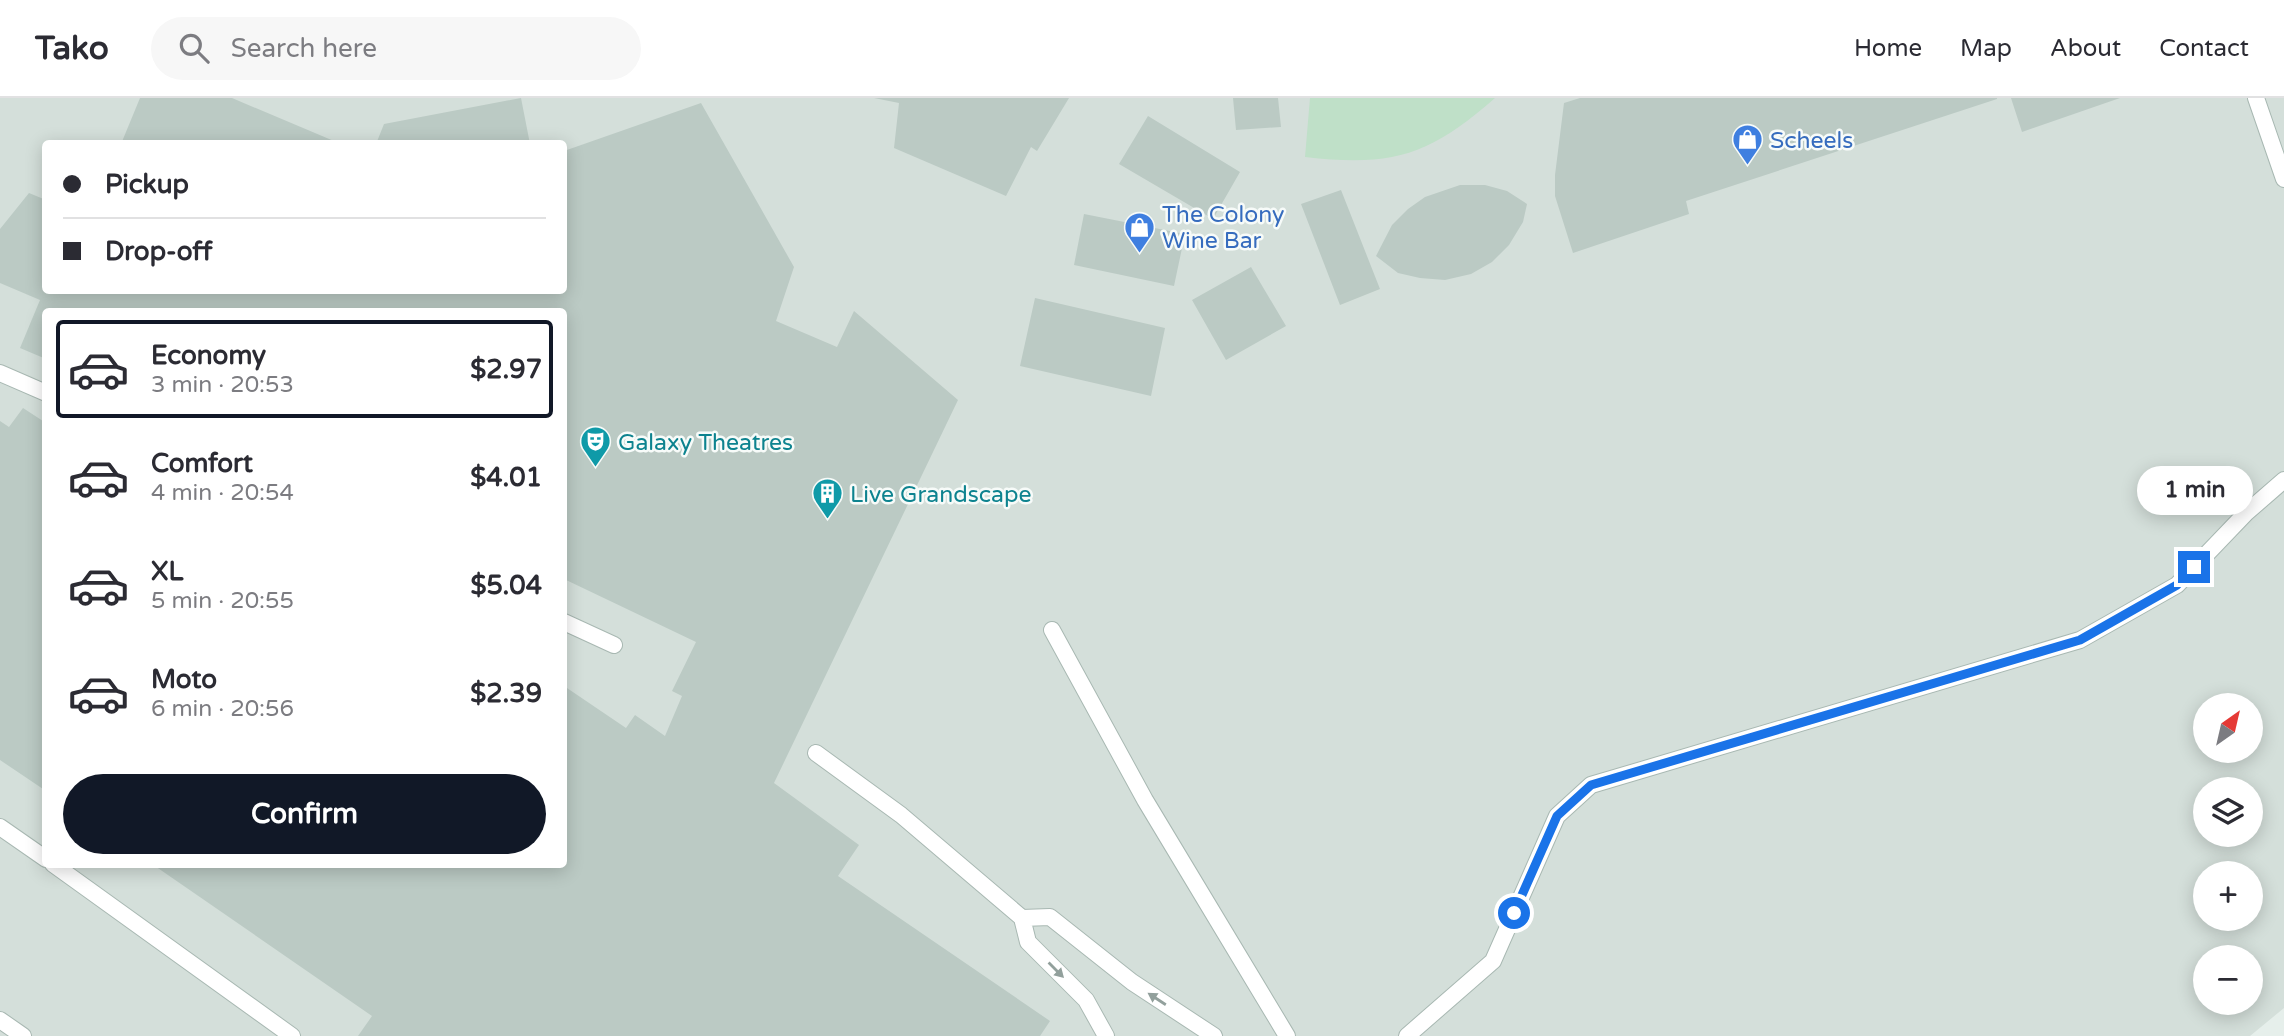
<!DOCTYPE html>
<meta charset="utf-8">
<style>
:root{--surface:#fff;--page:#f7f7f7;--text:#2b2b33;--muted:#7c7c81;--line:#e1e1e2;--accent:#111827}
body{margin:0;font-family:"Varela Round",sans-serif;background:var(--page);color:var(--text);height:100vh;display:flex;flex-direction:column;font-size:26px;white-space:nowrap}
*{box-sizing:border-box;margin:0}
p{font-size:23px;color:var(--muted)}
.icon{flex:none;width:38px;height:38px;fill:none;stroke:currentColor;stroke-width:2;stroke-linecap:round;stroke-linejoin:round}
.map{position:relative;flex:1;overflow:hidden}
.sheet{position:absolute;left:42px;top:210px;width:525px;height:560px;display:flex;flex-direction:column;background:var(--surface);border-radius:7px;box-shadow:0 4px 18px #0003}
.sheet>*{flex:none}
.guide{position:absolute;left:42px;top:42px;width:525px;height:154px;border-radius:7px;box-shadow:0 4px 18px #0003;display:grid;align-content:center;height:154px;padding:0 21px;background:var(--surface)}
.needle{width:46px;rotate:34deg}
.tools{position:absolute;left:2193px;top:595px;display:grid;gap:14px}
.tools a{display:grid;place-items:center;width:70px;height:70px;border-radius:50%;background:var(--surface);box-shadow:0 4px 18px #0003;font-size:35px}
.end{position:absolute;width:32px;height:32px;margin:-16px;border:9px solid #1a73e8;background:#fff;box-shadow:0 0 0 4px #fff}
.from{border-radius:50%}
.bubble{position:absolute;height:49px;border-radius:24px;background:var(--surface);box-shadow:0 4px 18px #0003;font-size:23px;font-weight:800;line-height:49px;text-align:center}
.guide b{display:flex;align-items:center;gap:24px;height:66px;font-size:26px}
.guide b+b{border-top:2px solid var(--line)}
.guide i{width:18px;height:18px;background:var(--text)}
ul{padding:12px 0 0;list-style:none}
li{display:flex;align-items:center;gap:21px;height:98px;margin:0 14px 10px;padding:0 7px;border:4px solid transparent;border-radius:7px}
li div{flex:1}
li b{display:block;font-size:26px}
li em{font-style:normal;font-weight:800}
li.on{border-color:var(--accent)}
li>.icon{width:63px;height:63px;stroke-width:1.5}
.button{display:flex;gap:14px;margin-top:auto;padding:14px 21px}
.button a{flex:1;height:80px;border-radius:42px;background:var(--accent);color:#fff;font-size:28px;font-weight:800;line-height:80px;text-align:center}
header{display:flex;align-items:center;gap:42px;box-sizing:border-box;height:98px;padding:0 35px;background:var(--surface);border-bottom:2px solid var(--line)}
header strong{font-size:33px}
nav{display:flex;gap:38px;margin-inline-start:auto;font-size:24px}
.search{width:490px;height:63px;background:var(--page);display:flex;align-items:center;gap:18px;box-sizing:border-box;padding:0 24px;border-radius:38px;color:var(--muted);font-size:26px}
.map>svg:first-child{display:block}
</style>
<header>
<strong>Tako</strong>
<div class="search"><svg class="icon" aria-label="search" viewBox="0 0 24 24"><circle cx="10" cy="10" r="6"/><path d="M15 15l6 6"/></svg>Search here</div>
<nav><a>Home</a><a>Map</a><a>About</a><a>Contact</a></nav>
</header>
<div class="map">
<svg width="2284" height="938" viewBox="0 0 2284 938">
<rect width="100%" height="100%" fill="#e6efeb"/>
<path fill="#d4dfda" fill-rule="evenodd" d="M0,0H2284V910L2250,938H0ZM46,46H564V192H46ZM46,214H564V766H46ZM2205,607H2250V653H2205ZM2205,691H2250V737H2205ZM2205,775H2250V821H2205ZM2205,859H2250V905H2205Z"/>
<path fill="#bfe0c8" d="M1310,0H1495C1429,58 1392,69 1305,59Z"/>
<path fill="#bbcac4" d="M140,0H232L341,46H121Z
M521,0L530,46H376L384,26Z
M874,0H1069L1037,53L1031,49L1006,98L894,50L899,5Z
M1233,0H1278L1281,29L1236,32Z
M1580,0H1997V1L1686,103L1689,116L1573,155L1555,98V77L1564,5Z
M2011,0H2120L2022,34Z
M701,5L794,169L776,223L837,249L854,213L958,302L774,685L859,747L838,778L1050,923L1040,938H358L372,918L152,766H564V588L626,630L635,617L665,638L682,598L672,593L696,544L564,481V214H46V261L20,250L40,202L0,185V131L29,95L46,102V192H564V53Z
M1148,18L1240,74L1213,121L1119,66Z
M1460,87H1485L1507,93L1527,106L1523,124L1509,147L1492,164L1471,176L1445,182L1420,180L1398,175L1376,158L1392,127L1408,111L1425,99Z
M1341,92L1380,191L1340,207L1301,106Z
M1084,116L1185,136L1174,188L1074,167Z
M1251,169L1286,228L1226,262L1192,202Z
M1035,200L1165,230L1151,298L1020,268Z
M23,310L46,325V693L0,662V323L9,329Z"/>
<g fill="none" stroke-linecap="round" stroke-linejoin="round">
<defs>
<path id="service" d="M2256,0L2284,81
M0,275L46,295
M564,524L614,547
M1052,532L1145,702L1287,938
M816,655L901,717L1022,820
M0,729L46,761
M53,766L292,938
M0,922L23,938
M1106,938L1086,902L1028,844L1022,820L1050,819L1132,884L1214,938
M1407,938L1493,863L1557,718L1591,687L2080,542L2177,487L2246,415L2284,382"/>
</defs>
<use href="#service" stroke="#a8b8b2" stroke-width="18"/>
<use href="#service" stroke="#fff" stroke-width="16"/>
</g>
<defs><path id="oneway-solid" d="M-6-.8H1V-3.2L6.5 0L1 3.2V.8H-6Z" transform="scale(1.75)"/></defs>
<g fill="#92a09c">
<use href="#oneway-solid" transform="translate(1056 872) rotate(45)"/>
<use href="#oneway-solid" transform="translate(1157 901) rotate(-147)"/>
</g>
<g fill="none" stroke-linecap="round" stroke-linejoin="round">
<path stroke="#1a73e8" stroke-width="9" d="M1514,815L1557,718L1591,687L2080,542L2177,487L2194,469"/>
</g>
<defs>
<symbol id="shop-pin" viewBox="-11 -11 22 30"><path d="M0 17L-7.5 6A9.5 9.5 0 1 1 7.5 6Z" fill="#3f7fe0" stroke="#f7fbf9"/><path d="M-5-2.5h2.3a2.7 3.5 0 0 1 5.4 0H5L5.5 6h-11ZM-1.5-2.5h3a1.5 2.3 0 0 0-3 0Z" fill="#fff"/></symbol>
<symbol id="theatre-pin" viewBox="-11 -11 22 30"><path d="M0 17L-7.5 6A9.5 9.5 0 1 1 7.5 6Z" fill="#0f9aa8" stroke="#f7fbf9"/><path d="M-5-5.5Q0-4 5-5.5V0Q5 5 0 6Q-5 5-5 0ZM-3.3-2.5H-1v1.5H-3.3ZM1-2.5H3.3v1.5H1ZM-2.8 1Q0 5.5 2.8 1Z" fill="#fff"/></symbol>
<symbol id="building-pin" viewBox="-11 -11 22 30"><path d="M0 17L-7.5 6A9.5 9.5 0 1 1 7.5 6Z" fill="#0f9aa8" stroke="#f7fbf9"/><path d="M-4-6H4V6H1V3H-1V6H-4ZM-2.5-4.3h1.7v1.8h-1.7ZM.8-4.3h1.7v1.8H.8ZM-2.5-1h1.7V.8h-1.7ZM.8-1h1.7V.8H.8Z" fill="#fff"/></symbol>
</defs>
<g fill-rule="evenodd">
<use href="#shop-pin" x="1730" y="24" width="35" height="47"/>
<use href="#shop-pin" x="1122" y="112" width="35" height="47"/>
<use href="#theatre-pin" x="578" y="326" width="35" height="47"/>
<use href="#building-pin" x="810" y="378" width="35" height="47"/>
</g>
<g text-anchor="middle" stroke-width="5" stroke-linejoin="round" paint-order="stroke">
<g font-size="23" fill="#366cbe" stroke="#f7fbf9" text-anchor="start">
<text x="1770" y="50">Scheels</text>
<text x="1162" y="124">The Colony<tspan x="1162" dy="26">Wine Bar</tspan></text>
</g>
<g font-size="23" fill="#0d838f" stroke="#f7fbf9" text-anchor="start">
<text x="618" y="352">Galaxy Theatres</text>
<text x="850" y="404">Live Grandscape</text>
</g>
</g>
</svg>
<div class="tools">
<a><svg class="needle" viewBox="-14 -14 28 28"><path d="M0-13l5 13h-10z" fill="#e53935"/><path d="M0 13l5-13h-10z" fill="#7c7c81"/></svg></a>
<a><svg class="icon" aria-label="layers" viewBox="0 0 24 24"><path d="M12 4l9 5-9 5-9-5zM3 14l9 5 9-5"/></svg></a>
<a>+</a>
<a>−</a>
</div>
<i class="end from" style="left:1514px;top:815px"></i>
<i class="end" style="left:2194px;top:469px"></i>
<div class="bubble" style="left:2137px;top:368px;width:116px">1 min</div>
<div class="guide">
<b><i class="from"></i>Pickup</b>
<b><i></i>Drop-off</b>
</div>
<section class="sheet">
<ul>
<li class="on"><svg class="icon" aria-label="car" viewBox="0 0 24 24"><path d="M5 17H2v-5l4-1 3-4h7l3 4 3 1v5h-3M9 17h6M6 11h13"/><circle cx="7" cy="17" r="2"/><circle cx="17" cy="17" r="2"/></svg><div><b>Economy</b><p>3 min · 20:53</p></div><em>$2.97</em></li>
<li><svg class="icon" aria-label="car" viewBox="0 0 24 24"><path d="M5 17H2v-5l4-1 3-4h7l3 4 3 1v5h-3M9 17h6M6 11h13"/><circle cx="7" cy="17" r="2"/><circle cx="17" cy="17" r="2"/></svg><div><b>Comfort</b><p>4 min · 20:54</p></div><em>$4.01</em></li>
<li><svg class="icon" aria-label="car" viewBox="0 0 24 24"><path d="M5 17H2v-5l4-1 3-4h7l3 4 3 1v5h-3M9 17h6M6 11h13"/><circle cx="7" cy="17" r="2"/><circle cx="17" cy="17" r="2"/></svg><div><b>XL</b><p>5 min · 20:55</p></div><em>$5.04</em></li>
<li><svg class="icon" aria-label="car" viewBox="0 0 24 24"><path d="M5 17H2v-5l4-1 3-4h7l3 4 3 1v5h-3M9 17h6M6 11h13"/><circle cx="7" cy="17" r="2"/><circle cx="17" cy="17" r="2"/></svg><div><b>Moto</b><p>6 min · 20:56</p></div><em>$2.39</em></li>
</ul>
<div class="button"><a>Confirm</a></div>
</section>
</div>
